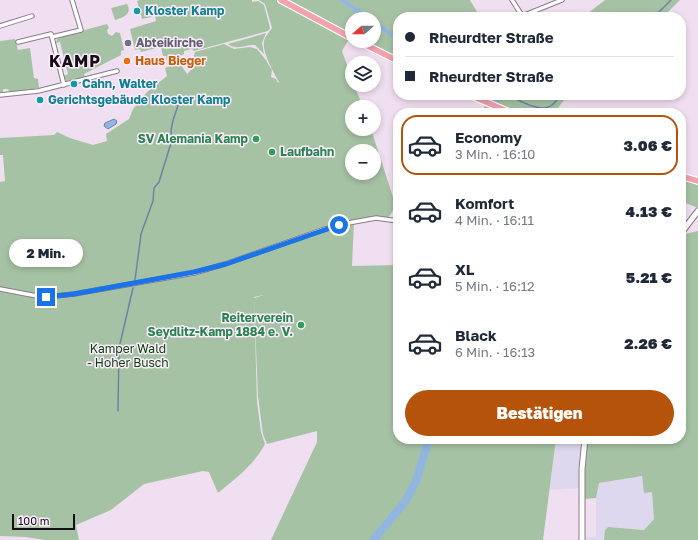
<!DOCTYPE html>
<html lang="de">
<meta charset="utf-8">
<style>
:root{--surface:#fff;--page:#f6f6f7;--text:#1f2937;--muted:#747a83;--line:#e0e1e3;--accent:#b45309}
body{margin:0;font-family:"Golos Text",sans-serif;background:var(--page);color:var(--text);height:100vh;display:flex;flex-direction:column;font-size:15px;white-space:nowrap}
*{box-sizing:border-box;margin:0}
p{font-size:13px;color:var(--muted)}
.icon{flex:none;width:22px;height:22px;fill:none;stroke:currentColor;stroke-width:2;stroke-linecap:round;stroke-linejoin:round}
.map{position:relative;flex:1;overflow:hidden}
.details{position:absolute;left:393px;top:108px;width:293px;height:336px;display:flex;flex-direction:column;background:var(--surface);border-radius:16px;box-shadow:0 2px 6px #0003}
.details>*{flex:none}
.hud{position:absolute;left:393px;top:12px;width:293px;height:88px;border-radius:16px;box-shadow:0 2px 6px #0003;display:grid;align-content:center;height:88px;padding:0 12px;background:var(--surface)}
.needle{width:26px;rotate:249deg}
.buttons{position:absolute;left:345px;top:12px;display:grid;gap:8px}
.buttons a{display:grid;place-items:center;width:36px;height:36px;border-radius:50%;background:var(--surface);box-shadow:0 2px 6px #0003;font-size:20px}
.scale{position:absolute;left:12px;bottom:10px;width:63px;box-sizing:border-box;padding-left:4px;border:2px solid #150f15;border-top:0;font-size:11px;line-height:14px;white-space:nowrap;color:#150f15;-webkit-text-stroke:3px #feecfe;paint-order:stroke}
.end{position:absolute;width:18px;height:18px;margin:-9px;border:5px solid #1a73e8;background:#fff;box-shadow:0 0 0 2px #fff}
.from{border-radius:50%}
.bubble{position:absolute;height:28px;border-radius:14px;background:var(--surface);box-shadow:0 2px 6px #0003;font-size:13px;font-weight:800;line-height:28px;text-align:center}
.hud b{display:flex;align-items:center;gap:14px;height:38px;font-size:15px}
.hud b+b{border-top:1px solid var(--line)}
.hud i{width:10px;height:10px;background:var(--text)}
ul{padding:7px 0 0;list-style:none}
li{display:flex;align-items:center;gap:12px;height:60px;margin:0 8px 6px;padding:0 4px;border:2px solid transparent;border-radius:16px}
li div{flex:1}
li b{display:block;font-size:15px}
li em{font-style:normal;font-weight:800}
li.active{border-color:var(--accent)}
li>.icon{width:36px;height:36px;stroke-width:1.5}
.primary-button{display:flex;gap:8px;margin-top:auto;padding:8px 12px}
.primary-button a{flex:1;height:46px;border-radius:24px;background:var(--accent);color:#fff;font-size:16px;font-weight:800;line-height:46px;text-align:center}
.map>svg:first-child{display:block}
</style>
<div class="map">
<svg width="698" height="540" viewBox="0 0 698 540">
<rect width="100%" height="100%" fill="#f0dff0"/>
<path fill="#ddd8ee" d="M556,439H583L579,469L580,488L550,490Z
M642,476L652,492L654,519L644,530L608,527L605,530L604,540H585L586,537H596V498L599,483Z"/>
<path fill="#a6c2a4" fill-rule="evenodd" d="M140,0H252V2L258,1L264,5L270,28L268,31L194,51L192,49L184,51V54L180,56L179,62L187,74L195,66L194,55L195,52L224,44L234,49L250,47L257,49L265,59L272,70L271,77L276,79L278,83L279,82C274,73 262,52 264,42C264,37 269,33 272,28L265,4L259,0H470L480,17H398V60L359,41H374V19H352V38L350,37L342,51L352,79V85H354L363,107H352V129H371L393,197L394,209L388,218L354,222L352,266L398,265V439H556L543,540H271L317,442V431L267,444L263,434L258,396L254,298L264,295L254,297L257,402L261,432L265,444C253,466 237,477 218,493L209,472L203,471L144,484L111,510L76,525L79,540H45L26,537L0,536V182L5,181L3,155H0V138L54,135L57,132L70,138L93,145L107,141L106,134L129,119L133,109L147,92L167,76L165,68L168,67L166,56H163L161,47L141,52L140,49L135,50L130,29L156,21L155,15L153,14L152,17L142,19L137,1ZM352,151H374V173H352Z
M605,0H680L663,17H583Z
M127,4C133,14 123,18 115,20L111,8Z
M107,24L109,28L107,30L108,34L112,36L116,32L120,33L124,50L121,51V55L84,74L85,77L66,81L64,76L68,74L60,42L56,43L57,39L73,33L78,34L81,31Z
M266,33L262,43L264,54L255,45C245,44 237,51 228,44Z
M15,39L18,50L30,48L34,78L38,79L39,88L10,92L8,89H3V93H0V41Z
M472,95H568L554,113H519L511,108L489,103L502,113H481L487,102Z
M681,175L698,181V208L681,201Z
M698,231V540H604L605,530L608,527L644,530L654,519L652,492L644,493L642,476L599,483L596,498L585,499V466L588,439H681V344L684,336H681V239L685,234Z"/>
<path fill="#92b6e2" stroke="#6c84a4" d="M114,119L117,121L116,124L108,129L104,126L105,123Z"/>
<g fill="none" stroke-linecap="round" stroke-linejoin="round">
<path stroke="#6c84a4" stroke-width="1.5" d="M654,17L671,0
M508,95C519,100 541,114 552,105C555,103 558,98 560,95
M135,280L141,234L153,201L154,188L159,182L172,140L171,131L173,120L180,100L183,97
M118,411L119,348L133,288"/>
<path stroke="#92b6e2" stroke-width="4.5" d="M342,0L369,19
M374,22L398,39"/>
<path stroke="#92b6e2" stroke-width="8" d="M496,99L498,95
M428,440V439
M373,540L405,502L416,481L427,446"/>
<defs>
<path id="street" d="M512,0L523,17
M522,16L562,0
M0,26L32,16
M52,37L81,30L72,0
M18,42L51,34L64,85
M0,95L38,91L117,71
M0,289L37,296L46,297L74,294L194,273L225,264L322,230L348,223L376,218L398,221"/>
<path id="secondary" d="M681,233L698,211
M582,540V469L585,439"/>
<path id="primary" d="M281,0L352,38
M358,41L398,61
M470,95L511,113
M681,176L698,181"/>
</defs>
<use href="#street" stroke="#8b7b8a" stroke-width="5.5"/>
<use href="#secondary" stroke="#8b7b8a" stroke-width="7"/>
<use href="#primary" stroke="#fff" stroke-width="8"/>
<use href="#street" stroke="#fff" stroke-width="3.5"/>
<use href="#secondary" stroke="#fff" stroke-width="5"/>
<use href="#primary" stroke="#f3a1ac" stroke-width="5.5"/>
</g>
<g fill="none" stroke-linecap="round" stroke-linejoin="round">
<path stroke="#1a73e8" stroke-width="5" d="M46,297L74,294L194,272L226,264L339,225"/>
</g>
<g fill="#0f9aa8" stroke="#feecfe" stroke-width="1.5">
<circle cx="137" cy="11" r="4"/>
<circle cx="74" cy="84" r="4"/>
<circle cx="40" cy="100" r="4"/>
</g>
<circle fill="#6b7280" stroke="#feecfe" stroke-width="1.5" cx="128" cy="43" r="4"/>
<circle fill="#e8710a" stroke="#feecfe" stroke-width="1.5" cx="127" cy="61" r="4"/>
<g fill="#2e9e5b" stroke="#feecfe" stroke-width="1.5">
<circle cx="256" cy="139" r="4"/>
<circle cx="272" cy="152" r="4"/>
<circle cx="301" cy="325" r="4"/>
</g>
<g text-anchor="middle" stroke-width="3" stroke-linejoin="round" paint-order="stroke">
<g font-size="12" font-weight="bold" fill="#0d838f" stroke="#feecfe" text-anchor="start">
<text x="145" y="15">Kloster Kamp</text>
<text x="82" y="88">Cahn, Walter</text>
<text x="48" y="104">Gerichtsgebäude Kloster Kamp</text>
</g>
<g font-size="12" font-weight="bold" fill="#5b616d" stroke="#feecfe" text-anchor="start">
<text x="136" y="47">Abteikirche</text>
</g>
<g font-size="12" font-weight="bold" fill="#c56008" stroke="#feecfe" text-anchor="start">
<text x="135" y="65">Haus Bieger</text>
</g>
<g font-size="12" font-weight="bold" fill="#27864d" stroke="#feecfe" text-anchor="end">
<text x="248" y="143">SV Alemania Kamp</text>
<text x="280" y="156" text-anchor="start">Laufbahn</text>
<text x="293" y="322">Reiterverein<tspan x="293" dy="14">Seydlitz-Kamp 1884 e. V.</tspan></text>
</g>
<g font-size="12" fill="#09450c" stroke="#feecfe">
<text x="128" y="353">Kamper Wald<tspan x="128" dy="14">- Hoher Busch</tspan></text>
</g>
<g font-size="16" font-weight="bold" letter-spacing="1" fill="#150f15" stroke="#feecfe">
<text x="75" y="67">KAMP</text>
</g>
</g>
</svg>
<div class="buttons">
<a><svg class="needle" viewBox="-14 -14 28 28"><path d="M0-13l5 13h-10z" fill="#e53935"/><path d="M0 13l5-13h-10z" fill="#747a83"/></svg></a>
<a><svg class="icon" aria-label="layers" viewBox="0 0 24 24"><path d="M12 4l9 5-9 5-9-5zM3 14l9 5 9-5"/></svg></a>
<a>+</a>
<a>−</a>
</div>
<div class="scale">100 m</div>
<i class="end from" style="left:339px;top:225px"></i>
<i class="end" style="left:46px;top:297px"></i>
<div class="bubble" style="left:9px;top:239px;width:74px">2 Min.</div>
<div class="hud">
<b><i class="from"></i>Rheurdter Straße</b>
<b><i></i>Rheurdter Straße</b>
</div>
<section class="details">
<ul>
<li class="active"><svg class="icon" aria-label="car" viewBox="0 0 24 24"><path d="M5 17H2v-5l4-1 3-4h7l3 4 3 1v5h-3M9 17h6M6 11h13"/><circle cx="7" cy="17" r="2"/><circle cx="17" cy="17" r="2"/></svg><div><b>Economy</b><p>3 Min. · 16:10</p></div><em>3.06 €</em></li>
<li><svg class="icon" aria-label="car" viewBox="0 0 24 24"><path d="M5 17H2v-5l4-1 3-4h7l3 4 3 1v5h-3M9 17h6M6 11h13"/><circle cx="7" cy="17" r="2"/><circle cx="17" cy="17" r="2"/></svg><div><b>Komfort</b><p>4 Min. · 16:11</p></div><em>4.13 €</em></li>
<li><svg class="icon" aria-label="car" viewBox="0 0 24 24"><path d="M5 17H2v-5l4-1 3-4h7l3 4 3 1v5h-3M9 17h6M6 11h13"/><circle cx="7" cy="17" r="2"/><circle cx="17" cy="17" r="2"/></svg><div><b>XL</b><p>5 Min. · 16:12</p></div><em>5.21 €</em></li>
<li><svg class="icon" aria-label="car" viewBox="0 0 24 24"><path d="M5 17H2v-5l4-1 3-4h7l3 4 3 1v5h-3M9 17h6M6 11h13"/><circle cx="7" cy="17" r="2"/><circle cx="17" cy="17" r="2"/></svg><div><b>Black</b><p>6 Min. · 16:13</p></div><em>2.26 €</em></li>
</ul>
<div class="primary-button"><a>Bestätigen</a></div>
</section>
</div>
